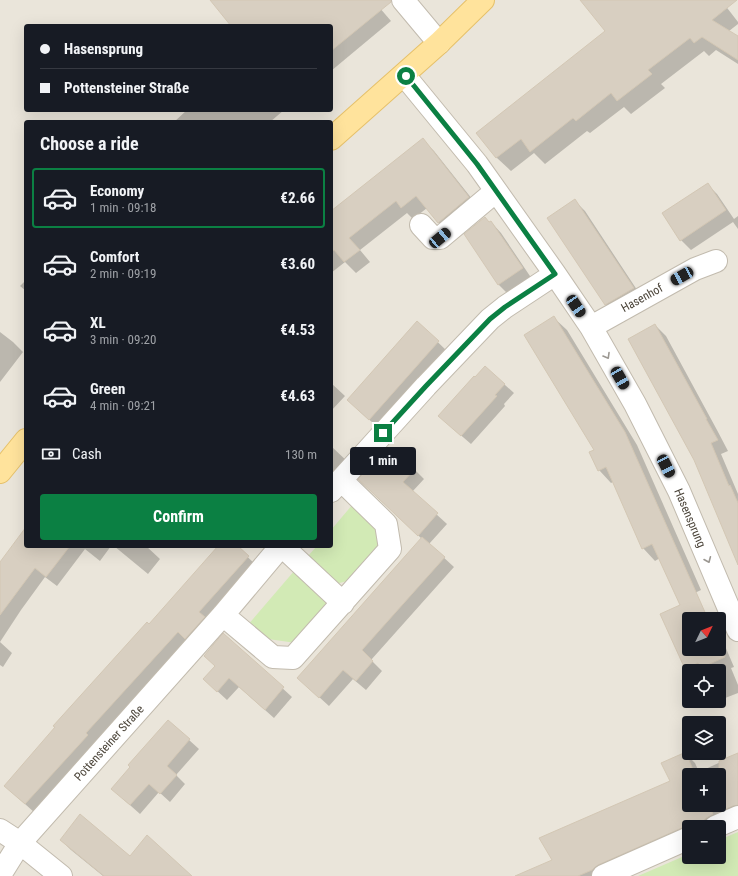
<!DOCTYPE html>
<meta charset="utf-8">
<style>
:root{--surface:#171b24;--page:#242831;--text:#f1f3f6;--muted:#9ea1a6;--line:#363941;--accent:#0b8043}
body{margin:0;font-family:"Roboto Condensed",sans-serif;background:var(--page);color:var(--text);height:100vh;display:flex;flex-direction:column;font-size:15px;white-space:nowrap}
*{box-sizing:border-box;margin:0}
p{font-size:13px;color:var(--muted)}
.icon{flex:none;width:22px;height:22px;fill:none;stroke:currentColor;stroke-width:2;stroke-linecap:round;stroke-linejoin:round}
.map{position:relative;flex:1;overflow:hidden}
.drawer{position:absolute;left:24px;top:120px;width:309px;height:428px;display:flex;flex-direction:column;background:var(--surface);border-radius:4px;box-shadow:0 4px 16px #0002}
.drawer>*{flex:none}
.top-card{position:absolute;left:24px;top:24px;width:309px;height:88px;border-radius:4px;box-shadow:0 4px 16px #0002;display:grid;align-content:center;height:88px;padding:0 16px;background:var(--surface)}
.needle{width:26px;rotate:47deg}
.fabs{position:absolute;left:682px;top:612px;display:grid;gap:8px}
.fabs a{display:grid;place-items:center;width:44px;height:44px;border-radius:4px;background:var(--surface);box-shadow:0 4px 16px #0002;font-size:20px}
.end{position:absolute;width:18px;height:18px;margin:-9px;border:5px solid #0b8043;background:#fff;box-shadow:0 0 0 2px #fff}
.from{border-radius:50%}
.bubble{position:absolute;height:28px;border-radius:4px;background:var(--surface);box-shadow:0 4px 16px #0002;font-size:13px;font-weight:700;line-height:28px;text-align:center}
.car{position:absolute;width:12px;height:24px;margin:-12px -6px;border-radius:5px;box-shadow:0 0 3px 1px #0007;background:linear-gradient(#222 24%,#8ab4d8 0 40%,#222 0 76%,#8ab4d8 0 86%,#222 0)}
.top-card b{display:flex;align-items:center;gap:14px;height:38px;font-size:15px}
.top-card b+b{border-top:1px solid var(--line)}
.top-card i{width:10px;height:10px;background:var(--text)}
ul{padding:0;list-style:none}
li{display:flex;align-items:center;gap:12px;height:60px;margin:0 8px 6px;padding:0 8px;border:2px solid transparent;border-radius:4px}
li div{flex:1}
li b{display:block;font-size:15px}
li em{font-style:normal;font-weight:700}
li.on{border-color:var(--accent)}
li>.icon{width:36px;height:36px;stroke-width:1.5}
h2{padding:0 16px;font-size:18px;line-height:48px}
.pay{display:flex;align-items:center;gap:10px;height:44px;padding:0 16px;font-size:15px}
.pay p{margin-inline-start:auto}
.action{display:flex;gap:8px;margin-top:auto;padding:8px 16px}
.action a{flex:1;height:46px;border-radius:4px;background:var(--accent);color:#fff;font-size:16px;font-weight:700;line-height:46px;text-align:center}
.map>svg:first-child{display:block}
</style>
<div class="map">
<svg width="738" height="876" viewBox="0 0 738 876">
<rect width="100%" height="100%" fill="#f6f3ec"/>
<path fill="#eae5da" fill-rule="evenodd" d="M0,0H738V876H0ZM26,26H331V110H26ZM26,122H331V546H26ZM689,619H719V649H689ZM689,671H719V701H689ZM689,723H719V753H689ZM689,775H719V805H689ZM689,827H719V857H689Z"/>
<path fill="#d2eab5" d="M353,504L378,529L379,549L352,580L335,584L307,557L317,546H331V530Z
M295,570L326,596V610L296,643L261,638L247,626Z
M738,832V876H638L689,854V857H719V840Z"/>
<path fill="#0003" fill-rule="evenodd" d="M226,0H373L391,21L331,71V26H233Z
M581,0H721L738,22V24L729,31L738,37V64L716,50L709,56L704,51L661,84L665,88L631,114L624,107L590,133L587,131L545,164L534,153L511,171L497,158L477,133L606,31Z
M187,110H284L270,122H174Z
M423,140L434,151L480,209L450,234L439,223L427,208L413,219L407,213L360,250L370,262L356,273L345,262L331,273V212Z
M707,184L717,194L734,219L738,216V229L733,222L691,250L681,240L663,214Z
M575,201L585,211L643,299L616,314L606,304Z
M491,222L501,233L532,279L508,294L498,284L490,223Z
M26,280V291L20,286Z
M554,318L567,330L637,445L701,590L684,598L660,558L655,561L643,548L613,482L611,483L599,470L596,450Z
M417,322L448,352L380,429L358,410Z
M655,325L666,336L717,430L728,451L721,454L738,494V561Z
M0,332L13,342L23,352L0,382Z
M485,367L514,393L504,404L505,406L471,444L449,425L476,379Z
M331,383L345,396L331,411Z
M331,446L350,464L331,485Z
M414,469L424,479L412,492L447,524L429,544L454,567L371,660L382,671L366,690L353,679L329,706L308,687L422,539L369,489L389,470Z
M26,529V546H111L100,561L85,549L57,586L45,577L21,610L0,642L12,653L3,667L0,665V564Z
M114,546H146L160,559L148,574Z
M219,546H236L258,567L35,813L15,795Z
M662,614L705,619H689V649H719V632L734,667L731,668L738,685V693L720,700L719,699V671L689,672L686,668Z
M224,635L292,697L274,718L239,687L227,700L214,688L216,666Z
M168,721L199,749L176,775L185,784L170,802L159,792L140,814L122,798Z
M685,753L695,763L699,772L738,754V817L717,827H689V838L605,876H543L553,860L671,782ZM689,775H719V805H689Z
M61,840L130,858L190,876H103L71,850Z"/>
<path fill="#d8cfc1" stroke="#d3c7b4" d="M210,0H391V2L331,51V26H231Z
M580,0H737L712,20L738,36V60L702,37L694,43L690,38L648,70L652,74L617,101L611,93L576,121L573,118L530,152L521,139L496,158L476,133L605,31Z
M423,138L469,197L438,223L416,196L401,208L396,201L349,238L360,250L344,262L334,250L331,252V211Z
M708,183L726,210L680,241L662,213Z
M575,199L634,288L605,305L547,218Z
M485,217L489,222L491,221L523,268L498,285L464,234Z
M554,316L625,432L708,619H689V649H719V644L725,657L701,668L698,663L685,669L660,614L680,605L652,544L642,549L606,467L598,471L589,452L594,450L524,335Z
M417,321L439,341L369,420L347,400Z
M655,324L707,419H706L718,440L711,443L729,486L730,485L738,503V565L694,460L628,339Z
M485,366L505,384L495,395L497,396L461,436L438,416L474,376L475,377Z
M401,456L415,469L403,482L438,513L418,536L358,479L377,458L389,469Z
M26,527V546H70L46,577L35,568L0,615V562Z
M422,537L445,557L362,650L373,661L356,681L343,670L319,698L297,678Z
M218,546H238L249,556L199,612L205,617L185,639L178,632L86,733L88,735L25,804L4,786L55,727L53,726L147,622L149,624Z
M223,633L284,687L265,710L229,678L217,692L203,679L215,666L204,656Z
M168,720L190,739L167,766L177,775L160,794L149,784L130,805L111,789L130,767L128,765Z
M686,752L695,775H689V805H709L713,814L705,819L704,821L692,826H690L684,827L598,865L592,870L578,876H515L552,860L539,838L670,781L661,763Z
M738,753V805L733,806L719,812V761Z
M80,814L130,856L147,835L192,876H104L60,840Z"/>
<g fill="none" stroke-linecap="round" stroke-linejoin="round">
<defs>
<path id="minor" d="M403,0L439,43
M404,75L477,164L555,274L591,327L635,404L679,491L738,630
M421,225L433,238H440L496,191
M591,327L695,269L716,261
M331,491L426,386L490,319L505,307L555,274
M282,546L343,603
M223,615L273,657L293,658L390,549L386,524L341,480
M715,827L738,817
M0,830L20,843L61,876
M0,875L20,843L223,615L281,546
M603,876L689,838"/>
<path id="major" d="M331,139L439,43L483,0
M0,472L26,440"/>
</defs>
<use href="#minor" stroke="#c2bbae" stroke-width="24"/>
<use href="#major" stroke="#e6c16a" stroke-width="24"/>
<use href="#minor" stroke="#fff" stroke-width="22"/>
<use href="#major" stroke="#ffe39c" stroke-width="22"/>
</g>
<defs><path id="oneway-chevron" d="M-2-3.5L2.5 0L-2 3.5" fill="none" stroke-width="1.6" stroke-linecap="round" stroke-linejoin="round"/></defs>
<g stroke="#9c9892">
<use href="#oneway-chevron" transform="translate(607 356) rotate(60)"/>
<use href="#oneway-chevron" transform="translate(708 560) rotate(67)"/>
</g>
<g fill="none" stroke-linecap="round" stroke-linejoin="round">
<path stroke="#0b8043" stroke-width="5" d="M383,433L426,386L490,319L505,307L555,274L477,164L406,76"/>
</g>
<g text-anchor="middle" stroke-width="3.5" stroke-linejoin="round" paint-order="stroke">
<g font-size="12" fill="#4b4439" stroke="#fff">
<text transform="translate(642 298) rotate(-29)" y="4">Hasenhof</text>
<text transform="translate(690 518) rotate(67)" y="4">Hasensprung</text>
<text transform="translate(109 743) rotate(-48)" y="4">Pottensteiner Straße</text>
</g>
</g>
</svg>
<div class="fabs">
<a><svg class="needle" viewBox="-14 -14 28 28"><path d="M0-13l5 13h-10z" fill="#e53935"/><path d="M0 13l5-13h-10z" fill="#9ea1a6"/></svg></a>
<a><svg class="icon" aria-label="locate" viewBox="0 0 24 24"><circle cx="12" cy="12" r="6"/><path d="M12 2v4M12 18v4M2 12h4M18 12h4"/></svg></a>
<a><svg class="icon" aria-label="layers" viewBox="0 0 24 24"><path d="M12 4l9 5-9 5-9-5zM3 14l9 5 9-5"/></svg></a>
<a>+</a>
<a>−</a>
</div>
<i class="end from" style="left:406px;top:76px"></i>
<i class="end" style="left:383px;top:433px"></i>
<div class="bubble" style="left:350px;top:447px;width:66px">1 min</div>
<i class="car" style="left:440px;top:238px;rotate:50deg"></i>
<i class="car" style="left:682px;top:276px;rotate:241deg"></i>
<i class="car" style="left:576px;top:306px;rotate:146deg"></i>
<i class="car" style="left:620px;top:378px;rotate:150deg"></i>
<i class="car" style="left:666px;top:466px;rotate:153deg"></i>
<div class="top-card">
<b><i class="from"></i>Hasensprung</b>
<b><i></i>Pottensteiner Straße</b>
</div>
<section class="drawer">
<h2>Choose a ride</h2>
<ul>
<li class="on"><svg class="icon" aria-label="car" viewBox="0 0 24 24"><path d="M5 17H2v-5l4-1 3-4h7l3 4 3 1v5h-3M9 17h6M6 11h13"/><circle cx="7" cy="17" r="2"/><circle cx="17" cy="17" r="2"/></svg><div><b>Economy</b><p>1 min · 09:18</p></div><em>€2.66</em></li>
<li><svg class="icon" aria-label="car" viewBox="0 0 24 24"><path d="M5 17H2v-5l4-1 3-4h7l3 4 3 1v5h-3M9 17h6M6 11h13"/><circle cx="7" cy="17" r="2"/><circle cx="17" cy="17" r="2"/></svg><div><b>Comfort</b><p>2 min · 09:19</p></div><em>€3.60</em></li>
<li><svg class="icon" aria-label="car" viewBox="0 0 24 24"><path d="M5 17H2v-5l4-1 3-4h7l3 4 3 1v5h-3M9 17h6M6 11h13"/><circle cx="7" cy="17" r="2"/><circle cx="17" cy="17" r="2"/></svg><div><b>XL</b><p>3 min · 09:20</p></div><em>€4.53</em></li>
<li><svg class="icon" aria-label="car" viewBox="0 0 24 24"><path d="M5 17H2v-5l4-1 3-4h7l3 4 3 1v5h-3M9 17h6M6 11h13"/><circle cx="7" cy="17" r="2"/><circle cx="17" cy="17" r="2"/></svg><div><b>Green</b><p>4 min · 09:21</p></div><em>€4.63</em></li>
</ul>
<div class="pay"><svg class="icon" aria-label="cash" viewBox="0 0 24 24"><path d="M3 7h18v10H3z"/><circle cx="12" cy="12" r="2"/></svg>Cash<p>130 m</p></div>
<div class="action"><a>Confirm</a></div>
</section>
</div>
